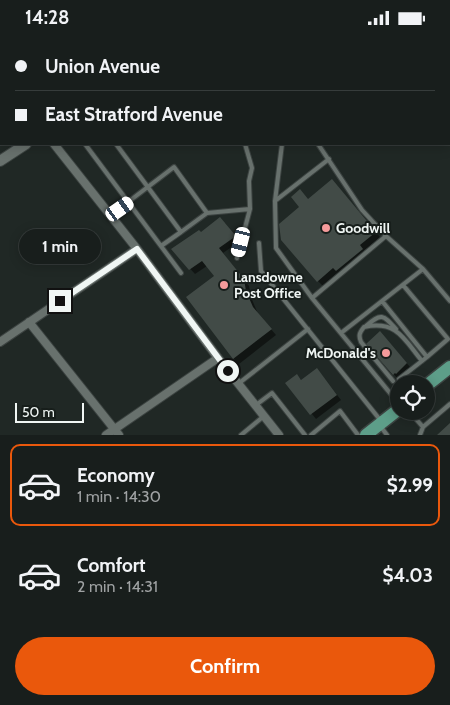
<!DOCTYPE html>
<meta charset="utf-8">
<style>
:root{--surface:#181e1c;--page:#212725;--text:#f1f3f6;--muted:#9fa2a3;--line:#363c3b;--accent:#ea580c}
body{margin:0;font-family:Cabin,sans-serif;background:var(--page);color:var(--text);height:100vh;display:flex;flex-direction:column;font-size:19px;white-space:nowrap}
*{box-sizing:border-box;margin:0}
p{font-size:16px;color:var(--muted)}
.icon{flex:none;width:28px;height:28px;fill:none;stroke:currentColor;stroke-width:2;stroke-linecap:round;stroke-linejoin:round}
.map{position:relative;height:400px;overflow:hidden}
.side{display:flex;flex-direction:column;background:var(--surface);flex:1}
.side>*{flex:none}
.hud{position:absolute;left:0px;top:0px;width:450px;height:110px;box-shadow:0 2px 12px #0003,0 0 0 1px var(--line);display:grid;align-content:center;height:110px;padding:0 15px;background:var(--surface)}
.fabs{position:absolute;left:390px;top:340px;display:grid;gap:10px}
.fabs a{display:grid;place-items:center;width:45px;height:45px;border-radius:50%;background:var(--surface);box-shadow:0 2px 12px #0003,0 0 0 1px var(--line);font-size:25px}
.scale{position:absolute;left:15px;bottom:12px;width:69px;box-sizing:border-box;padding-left:5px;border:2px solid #f0f6f4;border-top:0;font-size:14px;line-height:18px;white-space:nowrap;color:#f0f6f4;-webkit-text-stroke:4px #171e1b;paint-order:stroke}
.end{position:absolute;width:22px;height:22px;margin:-11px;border:6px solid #f0f6f4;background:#111;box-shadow:0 0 0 2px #111}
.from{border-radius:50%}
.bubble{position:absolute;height:35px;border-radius:18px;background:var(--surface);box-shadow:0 2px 12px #0003,0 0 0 1px var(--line);font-size:16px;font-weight:800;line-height:35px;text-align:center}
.car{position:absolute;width:15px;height:30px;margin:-15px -8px;border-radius:6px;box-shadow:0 0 4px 1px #0007;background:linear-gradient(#fff 24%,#345 0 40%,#fff 0 76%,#345 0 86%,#fff 0)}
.hud b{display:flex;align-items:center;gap:18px;height:48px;font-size:19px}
.hud b+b{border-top:1px solid var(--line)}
.hud i{width:12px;height:12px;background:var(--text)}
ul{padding:9px 0 0;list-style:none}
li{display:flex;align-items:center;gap:15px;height:82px;margin:0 10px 8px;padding:0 5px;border:2px solid transparent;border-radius:10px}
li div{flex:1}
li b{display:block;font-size:19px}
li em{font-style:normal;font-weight:800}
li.current{border-color:var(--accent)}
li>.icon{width:45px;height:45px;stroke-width:1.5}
.button{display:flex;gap:10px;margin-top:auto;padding:10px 15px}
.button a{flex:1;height:58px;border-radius:30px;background:var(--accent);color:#fff;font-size:20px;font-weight:800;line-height:58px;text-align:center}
.status{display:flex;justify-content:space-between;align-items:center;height:35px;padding:0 25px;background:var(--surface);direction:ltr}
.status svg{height:14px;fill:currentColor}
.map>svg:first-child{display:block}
</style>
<div class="status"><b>14:28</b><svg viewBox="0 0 49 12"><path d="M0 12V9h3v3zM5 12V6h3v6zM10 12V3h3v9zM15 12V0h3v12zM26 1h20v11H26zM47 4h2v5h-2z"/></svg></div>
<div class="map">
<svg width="450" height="400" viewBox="0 0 450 400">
<rect width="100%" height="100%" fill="#202825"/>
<path fill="#0007" d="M337,151L380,202L364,216L367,219L342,240L339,237L323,251L318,246L308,166Z
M225,188L240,206L223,218L249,251L251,262L258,279L276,300L239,329L234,324L188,263L215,242L207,231L195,239L173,215L201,198Z
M384,302L410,332L397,343L368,309Z
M321,339L341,365L316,384L287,348L297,340L302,346Z"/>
<path fill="#424b47" d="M332,144L376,197L360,210L363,214L336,236L333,233L317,247L281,205L279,189L299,172L291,162L300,154L308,164Z
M220,182L236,201L219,213L244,244L246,256L253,272L272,294L233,324L186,262L214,241L202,226L189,235L171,214L199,195L201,197Z
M380,296L407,328L396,339L395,338L393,340L366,309Z
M317,333L337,360L310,380L285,348L297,339L301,345Z
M450,388V400H437Z"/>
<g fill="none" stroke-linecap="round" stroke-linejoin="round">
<defs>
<path id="service" d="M36,0L37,1
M142,0L143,1
M220,0V1
M85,109L181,238
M116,109L181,197L161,211
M245,109L252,133L249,146L250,174
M282,109L275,166L276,213L312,263
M318,109L362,175L386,201
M275,166L329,124
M207,178L250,174L237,223
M111,180L174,132L207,178L181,197
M259,208L261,236L381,386
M403,250L448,304L427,322
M382,266L427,322L399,344L401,349
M366,291C381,278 383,279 396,294
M341,298L423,234
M393,346L361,307C358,300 360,297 364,292C397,285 404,304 422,326
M238,349L308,294
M399,369L312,263L386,201L423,234L450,266
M256,370L272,358L305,400
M409,376L423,392
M381,392L387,400
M241,400L264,381
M311,400L340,376L358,400
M420,400L423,392L450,369"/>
<path id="minor" d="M89,0L90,1
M375,0L376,1
M0,38L1,39
M449,89L450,90
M54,109L137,214L218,323L279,400
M29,287L119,400
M0,307L137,214
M106,400L218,323"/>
<path id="tertiary" d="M187,1L189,0
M0,126L26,109"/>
<path id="primary" d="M426,351L450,332
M366,400L399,374"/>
</defs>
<use href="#service" stroke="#3c4341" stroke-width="6"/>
<use href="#minor" stroke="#3c4341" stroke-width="10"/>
<use href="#tertiary" stroke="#3c4341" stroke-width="12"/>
<use href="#primary" stroke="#3c4341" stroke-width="15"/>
<use href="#service" stroke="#68716d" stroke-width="4"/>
<use href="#minor" stroke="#68716d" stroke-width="8"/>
<use href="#tertiary" stroke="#68716d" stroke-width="10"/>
<use href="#primary" stroke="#5d9e89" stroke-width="12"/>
</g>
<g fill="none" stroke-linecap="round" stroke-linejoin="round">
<path stroke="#f0f6f4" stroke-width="6" d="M60,266L137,214L228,336"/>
</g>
<g fill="#f59b9b" stroke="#171e1b" stroke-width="2">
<circle cx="326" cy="193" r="5"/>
<circle cx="224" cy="250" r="5"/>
<circle cx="386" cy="318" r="5"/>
</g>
<g text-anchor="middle" stroke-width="4" stroke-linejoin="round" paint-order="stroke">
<g font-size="14" font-weight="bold" fill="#f0f6f4" stroke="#171e1b" text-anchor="start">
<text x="336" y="198">Goodwill</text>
<text x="234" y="247">Lansdowne<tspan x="234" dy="16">Post Office</tspan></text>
<text x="376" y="323" text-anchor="end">McDonald's</text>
</g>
</g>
</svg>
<div class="fabs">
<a><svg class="icon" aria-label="locate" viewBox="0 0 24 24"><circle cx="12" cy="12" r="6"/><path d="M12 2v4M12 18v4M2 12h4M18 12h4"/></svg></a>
</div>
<div class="scale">50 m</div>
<i class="end from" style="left:228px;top:336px"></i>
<i class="end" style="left:60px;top:266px"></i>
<div class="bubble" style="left:19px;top:194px;width:82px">1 min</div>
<i class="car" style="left:120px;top:174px;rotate:55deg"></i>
<i class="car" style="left:241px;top:207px;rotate:194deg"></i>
<div class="hud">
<b><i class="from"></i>Union Avenue</b>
<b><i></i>East Stratford Avenue</b>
</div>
</div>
<section class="side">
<ul>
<li class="current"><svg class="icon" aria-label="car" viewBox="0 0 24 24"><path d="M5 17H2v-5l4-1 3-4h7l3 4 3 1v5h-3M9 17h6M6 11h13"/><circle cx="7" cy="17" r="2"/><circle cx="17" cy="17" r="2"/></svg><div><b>Economy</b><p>1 min · 14:30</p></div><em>$2.99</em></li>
<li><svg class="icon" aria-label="car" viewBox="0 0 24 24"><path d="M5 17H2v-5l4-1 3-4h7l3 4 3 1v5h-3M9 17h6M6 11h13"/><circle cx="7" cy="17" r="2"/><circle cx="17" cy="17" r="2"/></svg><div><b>Comfort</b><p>2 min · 14:31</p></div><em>$4.03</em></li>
</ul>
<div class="button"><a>Confirm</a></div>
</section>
